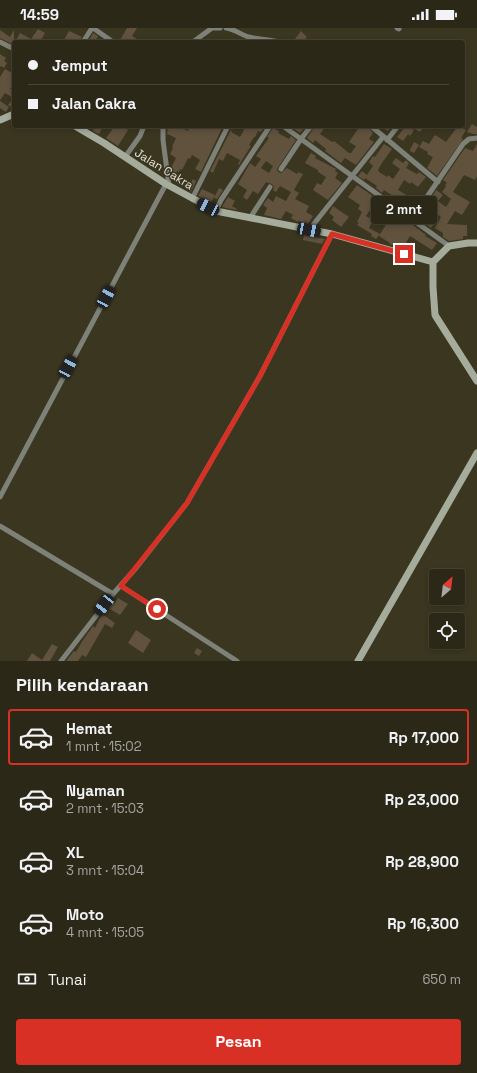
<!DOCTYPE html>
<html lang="id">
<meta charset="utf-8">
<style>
:root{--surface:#2c2818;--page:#343021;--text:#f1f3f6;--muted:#a6a6a2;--line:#484437;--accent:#d93025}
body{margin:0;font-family:"Space Grotesk",sans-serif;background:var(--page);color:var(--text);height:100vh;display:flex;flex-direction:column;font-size:15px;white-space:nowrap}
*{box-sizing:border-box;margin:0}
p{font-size:13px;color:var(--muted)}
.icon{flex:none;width:22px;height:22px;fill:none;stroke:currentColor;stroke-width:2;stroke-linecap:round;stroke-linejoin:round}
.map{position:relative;height:633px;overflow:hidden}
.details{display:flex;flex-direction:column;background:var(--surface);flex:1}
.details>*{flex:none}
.guide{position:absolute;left:12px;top:12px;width:453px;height:88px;border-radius:4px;box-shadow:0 2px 6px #0003,0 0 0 1px var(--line);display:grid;align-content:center;height:88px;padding:0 16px;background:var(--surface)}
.needle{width:26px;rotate:28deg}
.buttons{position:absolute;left:429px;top:541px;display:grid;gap:8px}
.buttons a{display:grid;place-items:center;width:36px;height:36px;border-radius:4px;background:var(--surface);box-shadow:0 2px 6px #0003,0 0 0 1px var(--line);font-size:20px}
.end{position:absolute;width:18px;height:18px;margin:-9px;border:5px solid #d93025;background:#fff;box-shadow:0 0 0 2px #fff}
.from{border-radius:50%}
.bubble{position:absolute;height:28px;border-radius:4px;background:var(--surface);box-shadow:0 2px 6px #0003,0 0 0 1px var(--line);font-size:13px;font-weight:700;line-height:28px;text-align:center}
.car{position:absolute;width:12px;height:24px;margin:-12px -6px;border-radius:5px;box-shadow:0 0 3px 1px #0007;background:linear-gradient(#222 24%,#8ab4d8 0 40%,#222 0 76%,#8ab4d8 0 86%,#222 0)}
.guide b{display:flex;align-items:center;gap:14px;height:38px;font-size:15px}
.guide b+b{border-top:1px solid var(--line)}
.guide i{width:10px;height:10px;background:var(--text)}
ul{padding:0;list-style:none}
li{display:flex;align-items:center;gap:12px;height:56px;margin:0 8px 6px;padding:0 8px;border:2px solid transparent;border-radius:4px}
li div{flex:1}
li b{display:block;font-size:15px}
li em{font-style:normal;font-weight:700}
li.selected{border-color:var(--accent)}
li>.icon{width:36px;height:36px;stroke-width:1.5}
h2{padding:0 16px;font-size:18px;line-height:48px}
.pay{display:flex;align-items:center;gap:10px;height:44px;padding:0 16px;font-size:15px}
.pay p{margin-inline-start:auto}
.button{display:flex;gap:8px;margin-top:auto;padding:8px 16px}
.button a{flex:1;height:46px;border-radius:4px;background:var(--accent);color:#fff;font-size:16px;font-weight:700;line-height:46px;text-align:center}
.status{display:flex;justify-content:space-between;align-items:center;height:28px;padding:0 20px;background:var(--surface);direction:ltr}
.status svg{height:11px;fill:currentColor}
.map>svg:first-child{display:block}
</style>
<div class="status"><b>14:59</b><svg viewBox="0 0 49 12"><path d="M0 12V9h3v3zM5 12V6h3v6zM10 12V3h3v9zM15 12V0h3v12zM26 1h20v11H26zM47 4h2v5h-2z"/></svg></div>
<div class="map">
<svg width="477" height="633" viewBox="0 0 477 633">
<rect width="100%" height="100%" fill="#3a3620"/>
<path fill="#61523e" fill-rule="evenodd" d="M127,0H137L132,8L142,14H119Z
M38,1L45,5L40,14H15L20,5L31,11Z
M0,2L10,9L14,2V17L0,10Z
M69,3L82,9L79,14H63Z
M301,3L307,9L303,14H299L295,11Z
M93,5L98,8L95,14H88Z
M0,26L6,30L4,33L7,35L4,40L1,38L0,39Z
M5,41L14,46V54L10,61L14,64V81L8,77L13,70L5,65L0,72V49Z
M0,73L9,79L6,84L0,80Z
M472,96L477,99V106H473L467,104Z
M95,98H103L99,106L93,103Z
M115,98H122L128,102L118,118L106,110Z
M168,98H180V99L188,103L190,98H223L201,144L195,141L200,132L192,127L190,131L188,130L182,142L180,141L179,144L177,143L176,145L172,143L173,141L171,140L176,130L170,126L173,120L172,119L176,110L167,106Z
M246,98H249L254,101L250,98H265L261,104L258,103L255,109H254L249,117L251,118L239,137L238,136L240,132L227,125L223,133L219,131L213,145L210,143L231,102L232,103L231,104L240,109Z
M296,98H306L300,105L294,101Z
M315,98H326L320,106L332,114L334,113L349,125H351L356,118L349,114L360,98H367L373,105L369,111L374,114L356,137L345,130L341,135L325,123L326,121L315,112L313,115L307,110Z
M379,98H391L388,103Z
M417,98H424L420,104L415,101Z
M458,98L466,102L461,110L463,111L437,148L427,140L433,129L427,126L428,124L419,119L423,113L429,116L435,107L446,114Z
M405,99L407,101L408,99L414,102L410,108L408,106L403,113L397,109Z
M273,100L279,103L278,105L289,111L291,108L296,112L277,141L278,144L281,145L287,140L297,146L298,144L303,146L294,162L299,165L295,171L309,178L306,184L313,188L308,196L298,193V194L291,190L293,187L286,183L281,191L264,187L267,180L263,177L268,170L273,174L276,168L286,173L291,164L280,158L276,164L273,162L274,159L272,156L266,154L258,166L253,163L247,172L243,169L247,162L238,156L250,135L255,139L261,131L256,128L269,110L267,109ZM266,133L273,138L269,145L261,140Z
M414,114L419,117L414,125L410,123V122Z
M384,116L392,121L382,135L378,142L379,144L387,149L388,147L393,151L400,141L392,135L396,130L403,135L406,132L409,135L406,140L417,146L419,144L426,149L418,159L411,154L410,156L404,152L398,162L413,171L414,169L420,173L411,186L400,177L401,175L395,171L396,170L384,162L382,165L376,160L377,158L365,150L364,152L358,148L362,143L367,147L373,138L369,134L373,128L375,129Z
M477,116V148L475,152L464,147L453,164L470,174L462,187L455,183L447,196L467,197V208H463V211L449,213L443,209V205L435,200L441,189L434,184L428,194L433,197L431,200L417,190L426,177L428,178L432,171L431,170L436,162L443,167L438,173L446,179L451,171L442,164L446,158L445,157L447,155L443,152L465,120L473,123Z
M311,125L316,128L315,130L336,141L335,143L338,145L335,150L342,155L328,172L313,162L317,155L321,157L326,149L318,144V142L305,135Z
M193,151L196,153L191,164L187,161Z
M357,157L377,171V172L384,177L383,179L400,190L401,188L426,207L425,208L437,215L432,222L410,208L404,218L411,223L389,216L390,215L379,208L387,195L384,194L387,189L373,179H372L366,188L373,192L369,200L380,206L376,211L371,208L372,206L357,197L359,195L357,194L362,184L358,181L360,177L348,169Z
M219,160L223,162L217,171L214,170Z
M202,161L215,167L211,175L198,168Z
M228,169L235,173L232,178L237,181L236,182L222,179Z
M333,178L349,189L341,199L332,192L334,189L329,185Z
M304,207L325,211L322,216L303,212Z
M118,570L128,576L120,587L108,580L112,574L114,576Z
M102,586L115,595L112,600L105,596L86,629L82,627L78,633H66L74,623L76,624L83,612L93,598L95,600Z
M136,602L151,612L143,625L128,615Z
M52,616L58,619L50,633H27L32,625L42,632Z
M197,620L202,623L199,628L194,625Z"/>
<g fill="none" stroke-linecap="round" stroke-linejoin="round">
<path stroke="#7d8177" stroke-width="5" d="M93,0L113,14
M211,0H220
M226,0C235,1 241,7 249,9C259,12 269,11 278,14
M397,0L399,1
M0,14L14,21
M83,14L92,0
M193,14L212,0
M163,98V112L169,158
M283,98L449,218
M371,98L438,154
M387,112L398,98
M125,129L140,108L144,98
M281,141L301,111L311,98
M192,171L228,98
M216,183L221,172L270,98
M250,190L270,159
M412,191L463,116L469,111L477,110
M309,202L383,109
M0,469L166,156
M0,498L113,566
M121,558L237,633
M61,633L113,566L136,540L187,475L260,348L332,206"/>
<path stroke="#a5ac9c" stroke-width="7" d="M0,92L14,86
M75,98L104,115L166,156L216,183L332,206L433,234
M477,215H468L449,218L433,234V259L435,287L477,353
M358,633L477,425"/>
</g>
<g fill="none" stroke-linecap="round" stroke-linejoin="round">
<path stroke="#d93025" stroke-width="5" d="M157,581L121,558L187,475L260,348L332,206L404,226"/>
</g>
<g text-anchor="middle" stroke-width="3" stroke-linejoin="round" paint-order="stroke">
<g font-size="12" fill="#e1dfd2" stroke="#3a3620">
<text transform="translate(164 141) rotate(32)" y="4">Jalan Cakra</text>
</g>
</g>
</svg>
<div class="buttons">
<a><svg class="needle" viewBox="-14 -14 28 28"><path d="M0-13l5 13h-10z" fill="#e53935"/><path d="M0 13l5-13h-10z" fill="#a6a6a2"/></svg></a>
<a><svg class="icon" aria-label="locate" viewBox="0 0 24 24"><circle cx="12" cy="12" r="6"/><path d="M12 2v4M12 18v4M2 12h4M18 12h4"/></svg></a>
</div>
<i class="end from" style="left:157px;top:581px"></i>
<i class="end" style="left:404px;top:226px"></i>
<div class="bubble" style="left:371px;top:168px;width:66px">2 mnt</div>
<i class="car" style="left:208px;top:179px;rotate:297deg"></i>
<i class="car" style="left:309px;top:202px;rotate:101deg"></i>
<i class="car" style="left:106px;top:269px;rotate:28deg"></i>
<i class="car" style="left:68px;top:339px;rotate:28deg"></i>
<i class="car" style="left:104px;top:577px;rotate:218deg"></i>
<div class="guide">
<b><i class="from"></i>Jemput</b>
<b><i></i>Jalan Cakra</b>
</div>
</div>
<section class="details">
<h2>Pilih kendaraan</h2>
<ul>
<li class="selected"><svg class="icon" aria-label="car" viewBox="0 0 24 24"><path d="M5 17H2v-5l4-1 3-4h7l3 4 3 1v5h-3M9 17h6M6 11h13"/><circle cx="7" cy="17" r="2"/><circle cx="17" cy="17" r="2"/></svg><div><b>Hemat</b><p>1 mnt · 15:02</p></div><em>Rp 17,000</em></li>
<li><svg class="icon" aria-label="car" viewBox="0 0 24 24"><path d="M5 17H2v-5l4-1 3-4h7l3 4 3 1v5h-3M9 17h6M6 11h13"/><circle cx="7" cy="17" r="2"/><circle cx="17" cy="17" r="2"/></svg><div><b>Nyaman</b><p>2 mnt · 15:03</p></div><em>Rp 23,000</em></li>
<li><svg class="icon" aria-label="car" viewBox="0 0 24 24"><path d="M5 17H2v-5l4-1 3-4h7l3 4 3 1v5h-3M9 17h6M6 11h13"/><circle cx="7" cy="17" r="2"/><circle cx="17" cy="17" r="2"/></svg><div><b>XL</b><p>3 mnt · 15:04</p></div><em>Rp 28,900</em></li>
<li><svg class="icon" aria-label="car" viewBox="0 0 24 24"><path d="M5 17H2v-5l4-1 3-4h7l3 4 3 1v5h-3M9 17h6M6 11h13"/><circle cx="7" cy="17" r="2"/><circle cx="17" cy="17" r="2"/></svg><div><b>Moto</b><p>4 mnt · 15:05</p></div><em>Rp 16,300</em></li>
</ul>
<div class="pay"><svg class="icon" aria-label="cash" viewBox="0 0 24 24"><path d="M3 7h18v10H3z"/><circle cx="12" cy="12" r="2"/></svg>Tunai<p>650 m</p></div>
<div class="button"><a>Pesan</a></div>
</section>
